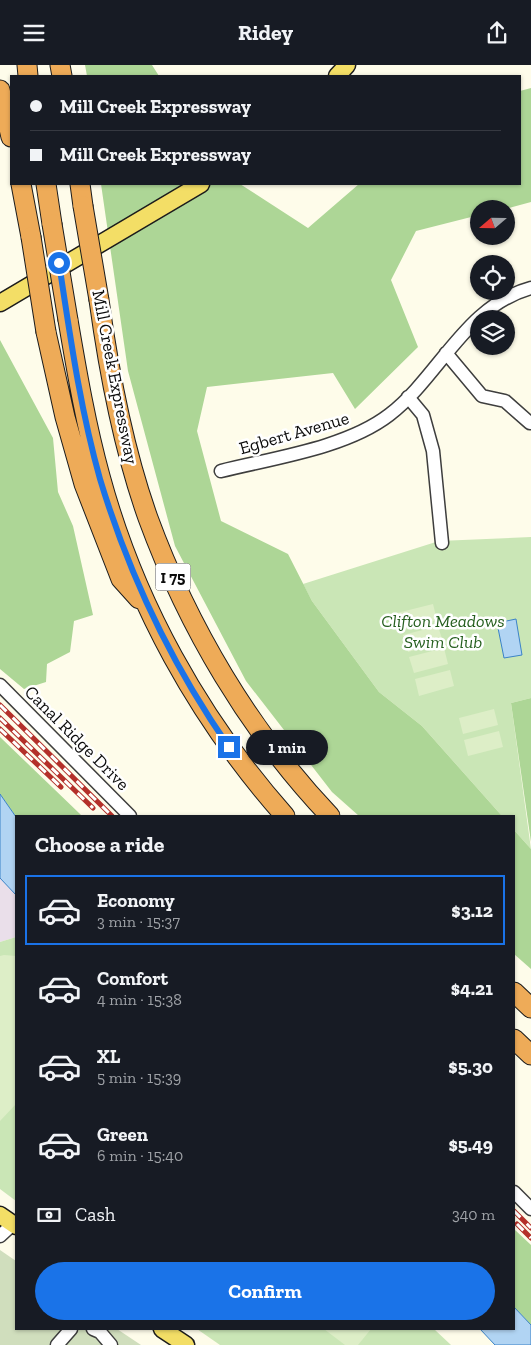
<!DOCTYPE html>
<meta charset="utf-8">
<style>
:root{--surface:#171b24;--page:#242831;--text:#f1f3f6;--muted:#9ea1a6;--line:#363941;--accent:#1a73e8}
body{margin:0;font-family:"Zilla Slab",serif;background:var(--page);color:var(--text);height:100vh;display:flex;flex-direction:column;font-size:19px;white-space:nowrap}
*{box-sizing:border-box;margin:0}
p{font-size:16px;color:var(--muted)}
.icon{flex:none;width:28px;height:28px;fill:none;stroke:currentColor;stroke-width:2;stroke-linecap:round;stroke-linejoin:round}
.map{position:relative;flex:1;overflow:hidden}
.details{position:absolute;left:15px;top:750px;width:500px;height:515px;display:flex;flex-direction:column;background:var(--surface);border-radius:0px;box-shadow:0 1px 4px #0004}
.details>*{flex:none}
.guide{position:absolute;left:10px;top:10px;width:511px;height:110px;border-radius:0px;box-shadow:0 1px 4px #0004;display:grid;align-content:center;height:110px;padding:0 20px;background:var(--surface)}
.needle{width:32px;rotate:250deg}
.controls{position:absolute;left:470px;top:135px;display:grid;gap:10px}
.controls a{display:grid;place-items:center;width:45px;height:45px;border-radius:50%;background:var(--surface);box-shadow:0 1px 4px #0004;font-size:25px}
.end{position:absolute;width:22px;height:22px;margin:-11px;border:6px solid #1a73e8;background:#fff;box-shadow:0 0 0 2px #fff}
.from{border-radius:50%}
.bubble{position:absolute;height:35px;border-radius:18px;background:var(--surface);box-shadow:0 1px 4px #0004;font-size:16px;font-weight:700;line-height:35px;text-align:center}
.guide b{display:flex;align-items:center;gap:18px;height:48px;font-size:19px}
.guide b+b{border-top:1px solid var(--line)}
.guide i{width:12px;height:12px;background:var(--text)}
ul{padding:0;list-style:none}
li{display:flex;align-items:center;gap:15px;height:70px;margin:0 10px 8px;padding:0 10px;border:2px solid transparent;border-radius:0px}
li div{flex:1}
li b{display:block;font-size:19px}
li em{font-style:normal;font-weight:700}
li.on{border-color:var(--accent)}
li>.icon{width:45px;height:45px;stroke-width:1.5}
h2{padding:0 20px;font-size:22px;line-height:60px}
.pay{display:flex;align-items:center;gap:12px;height:55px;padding:0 20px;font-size:19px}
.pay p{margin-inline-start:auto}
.primary-button{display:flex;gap:10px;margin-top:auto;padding:10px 20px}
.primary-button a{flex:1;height:58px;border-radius:30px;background:var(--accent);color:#fff;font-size:20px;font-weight:700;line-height:58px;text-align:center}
header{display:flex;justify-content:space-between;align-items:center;height:65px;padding:0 20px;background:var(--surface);font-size:22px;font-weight:700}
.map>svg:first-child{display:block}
</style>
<header><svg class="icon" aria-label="menu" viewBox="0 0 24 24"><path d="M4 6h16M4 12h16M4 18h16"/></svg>Ridey<svg class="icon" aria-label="share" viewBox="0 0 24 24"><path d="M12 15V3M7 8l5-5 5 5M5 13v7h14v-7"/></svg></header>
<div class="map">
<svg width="531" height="1280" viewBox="0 0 531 1280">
<rect width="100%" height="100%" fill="#fefcea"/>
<path fill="#eadfea" d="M0,813L16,830V872L0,877Z"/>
<path fill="#cae6b6" d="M531,472V633L511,638L531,784L514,765V751H502L422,661L379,627L312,536L303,519L439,476Z
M16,872V1136L0,1124V877Z
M197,1264H434L451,1280H220Z"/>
<path fill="#add696" d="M85,0H152L159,11H87Z
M531,23V137L505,144H479V150L416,166L391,215L418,282L355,344L333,308L207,322L197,366L221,456L288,489L312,536L379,627L422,661L502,751H359L332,727L246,616L175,481L128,306L101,119H240L308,163L359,119H520V26Z
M0,275L53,373L58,427L73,461L93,550L74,556L70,587L47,599L46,617L24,624L0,604Z
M531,633V777L511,638Z
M0,672L79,748L82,751L16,752L0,729Z
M514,765L531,784V904L514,889Z
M514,1164L531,1180V1260L514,1242Z"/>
<path fill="#d0debd" d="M0,1185L16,1196V1264H117L141,1280H0Z"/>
<path fill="#ddeec7" d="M433,539L437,555L402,565L397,548Z
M438,561L443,577L408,587L403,570Z
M444,583L448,599L414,608L409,592Z
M450,605L454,621L419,631L415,614Z
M494,644L498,660L463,669L459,653Z
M499,666L503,682L468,691L464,675Z
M4,890L16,891V1039L0,1056V891Z
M324,1264H371L358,1280H345Z"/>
<path fill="#b1d4f3" stroke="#3b82c7" d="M516,554L522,590L504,593L497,558Z
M0,729L16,752V830L0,813Z
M514,1242L531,1260V1280H495L480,1264H514Z"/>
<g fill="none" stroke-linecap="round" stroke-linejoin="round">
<defs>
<path id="minor" d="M446,288L482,331L505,336L530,358
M408,332L423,350L433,386L442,478
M221,406C273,393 346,383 389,350C440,311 465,241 531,223
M0,620L130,751
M514,1127L531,1144
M0,1171L13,1159
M93,1264L100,1267L111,1280
M57,1280L71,1264"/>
<path id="major" d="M337,11L347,0
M0,238L201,119
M0,1150L16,1161
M162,1264L186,1280"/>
<path id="highway" d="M27,0L28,11
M60,0L62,11
M0,25L11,72
M21,119L31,172
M46,119L52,159
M80,119L83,141
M99,235C109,308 123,383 148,453C188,562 250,667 330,751
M68,255C77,308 86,360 100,411C134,537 199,654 285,751
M46,267L65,352L84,419L121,514L139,534
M514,927L531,943
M514,974L531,990"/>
</defs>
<use href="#minor" stroke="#3e3e3e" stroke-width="15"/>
<use href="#major" stroke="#1c1c1c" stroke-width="19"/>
<use href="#highway" stroke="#1c1c1c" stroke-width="21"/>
<use href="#minor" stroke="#fff" stroke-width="12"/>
<use href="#major" stroke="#f3de66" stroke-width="16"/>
<use href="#highway" stroke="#eeab58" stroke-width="19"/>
<defs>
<path id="rail" d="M0,640L112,751
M0,653L93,743
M0,664L61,722
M514,1146L531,1163
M517,1159L531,1173"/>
</defs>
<use href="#rail" stroke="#b4302a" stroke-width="5"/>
<use href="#rail" stroke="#fff" stroke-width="3" stroke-dasharray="9" stroke-linecap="butt"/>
<defs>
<path id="highway-bridge" d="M83,141L99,235
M52,159L68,255
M31,172L46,267"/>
</defs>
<use href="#highway-bridge" stroke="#1c1c1c" stroke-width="21" stroke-linecap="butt"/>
<use href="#highway-bridge" stroke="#eeab58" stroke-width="19"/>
</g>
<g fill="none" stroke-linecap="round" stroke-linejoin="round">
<path stroke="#1a73e8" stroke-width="6" d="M59,198C70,270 80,343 100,414C129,510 172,600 229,682"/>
</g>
<g text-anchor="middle" stroke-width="5" stroke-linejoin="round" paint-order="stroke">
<rect fill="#fff" stroke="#545454" stroke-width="1" x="155.5" y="498.5" width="35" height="27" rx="4"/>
<g font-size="16" font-weight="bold" fill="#0b0b0b">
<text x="173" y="518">I 75</text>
</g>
<g font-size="18" fill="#0b0b0b" stroke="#fff">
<text transform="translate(115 312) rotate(79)" y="6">Mill Creek Expressway</text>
<text transform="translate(294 368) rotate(-16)" y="6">Egbert Avenue</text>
<text transform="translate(77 673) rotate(45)" y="6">Canal Ridge Drive</text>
</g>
<g font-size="18" font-style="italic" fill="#265f1f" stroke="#fff">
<text x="443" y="562">Clifton Meadows<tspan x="443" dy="21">Swim Club</tspan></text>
</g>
</g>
</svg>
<div class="controls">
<a><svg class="needle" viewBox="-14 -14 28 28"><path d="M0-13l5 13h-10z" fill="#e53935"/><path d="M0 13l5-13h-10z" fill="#9ea1a6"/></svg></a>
<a><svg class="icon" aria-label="locate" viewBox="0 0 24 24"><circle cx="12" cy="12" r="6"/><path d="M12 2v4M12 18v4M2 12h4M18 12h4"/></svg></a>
<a><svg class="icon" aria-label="layers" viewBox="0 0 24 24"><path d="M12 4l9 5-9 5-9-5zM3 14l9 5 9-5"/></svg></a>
</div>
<i class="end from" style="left:59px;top:198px"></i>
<i class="end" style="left:229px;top:682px"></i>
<div class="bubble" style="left:246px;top:665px;width:82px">1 min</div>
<div class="guide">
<b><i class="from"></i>Mill Creek Expressway</b>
<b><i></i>Mill Creek Expressway</b>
</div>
<section class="details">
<h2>Choose a ride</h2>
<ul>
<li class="on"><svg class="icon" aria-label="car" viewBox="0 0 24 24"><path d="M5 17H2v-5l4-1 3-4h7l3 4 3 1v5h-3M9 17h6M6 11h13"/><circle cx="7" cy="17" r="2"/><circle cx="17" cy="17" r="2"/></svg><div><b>Economy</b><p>3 min · 15:37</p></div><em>$3.12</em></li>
<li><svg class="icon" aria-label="car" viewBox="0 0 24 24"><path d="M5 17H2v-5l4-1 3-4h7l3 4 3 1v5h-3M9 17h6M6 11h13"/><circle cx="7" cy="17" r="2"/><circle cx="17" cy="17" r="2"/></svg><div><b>Comfort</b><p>4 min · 15:38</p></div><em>$4.21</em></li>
<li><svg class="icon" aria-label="car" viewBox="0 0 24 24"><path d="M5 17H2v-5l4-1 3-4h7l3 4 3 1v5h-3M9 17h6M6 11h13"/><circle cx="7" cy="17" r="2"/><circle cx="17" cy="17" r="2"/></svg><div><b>XL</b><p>5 min · 15:39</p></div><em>$5.30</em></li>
<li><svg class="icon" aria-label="car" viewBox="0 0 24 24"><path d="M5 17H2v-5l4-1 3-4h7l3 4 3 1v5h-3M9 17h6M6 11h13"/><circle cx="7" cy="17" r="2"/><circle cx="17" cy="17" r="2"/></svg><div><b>Green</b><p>6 min · 15:40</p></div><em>$5.49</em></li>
</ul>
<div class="pay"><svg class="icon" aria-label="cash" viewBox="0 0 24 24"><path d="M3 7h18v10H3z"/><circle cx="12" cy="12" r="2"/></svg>Cash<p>340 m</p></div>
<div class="primary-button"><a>Confirm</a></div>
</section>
</div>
